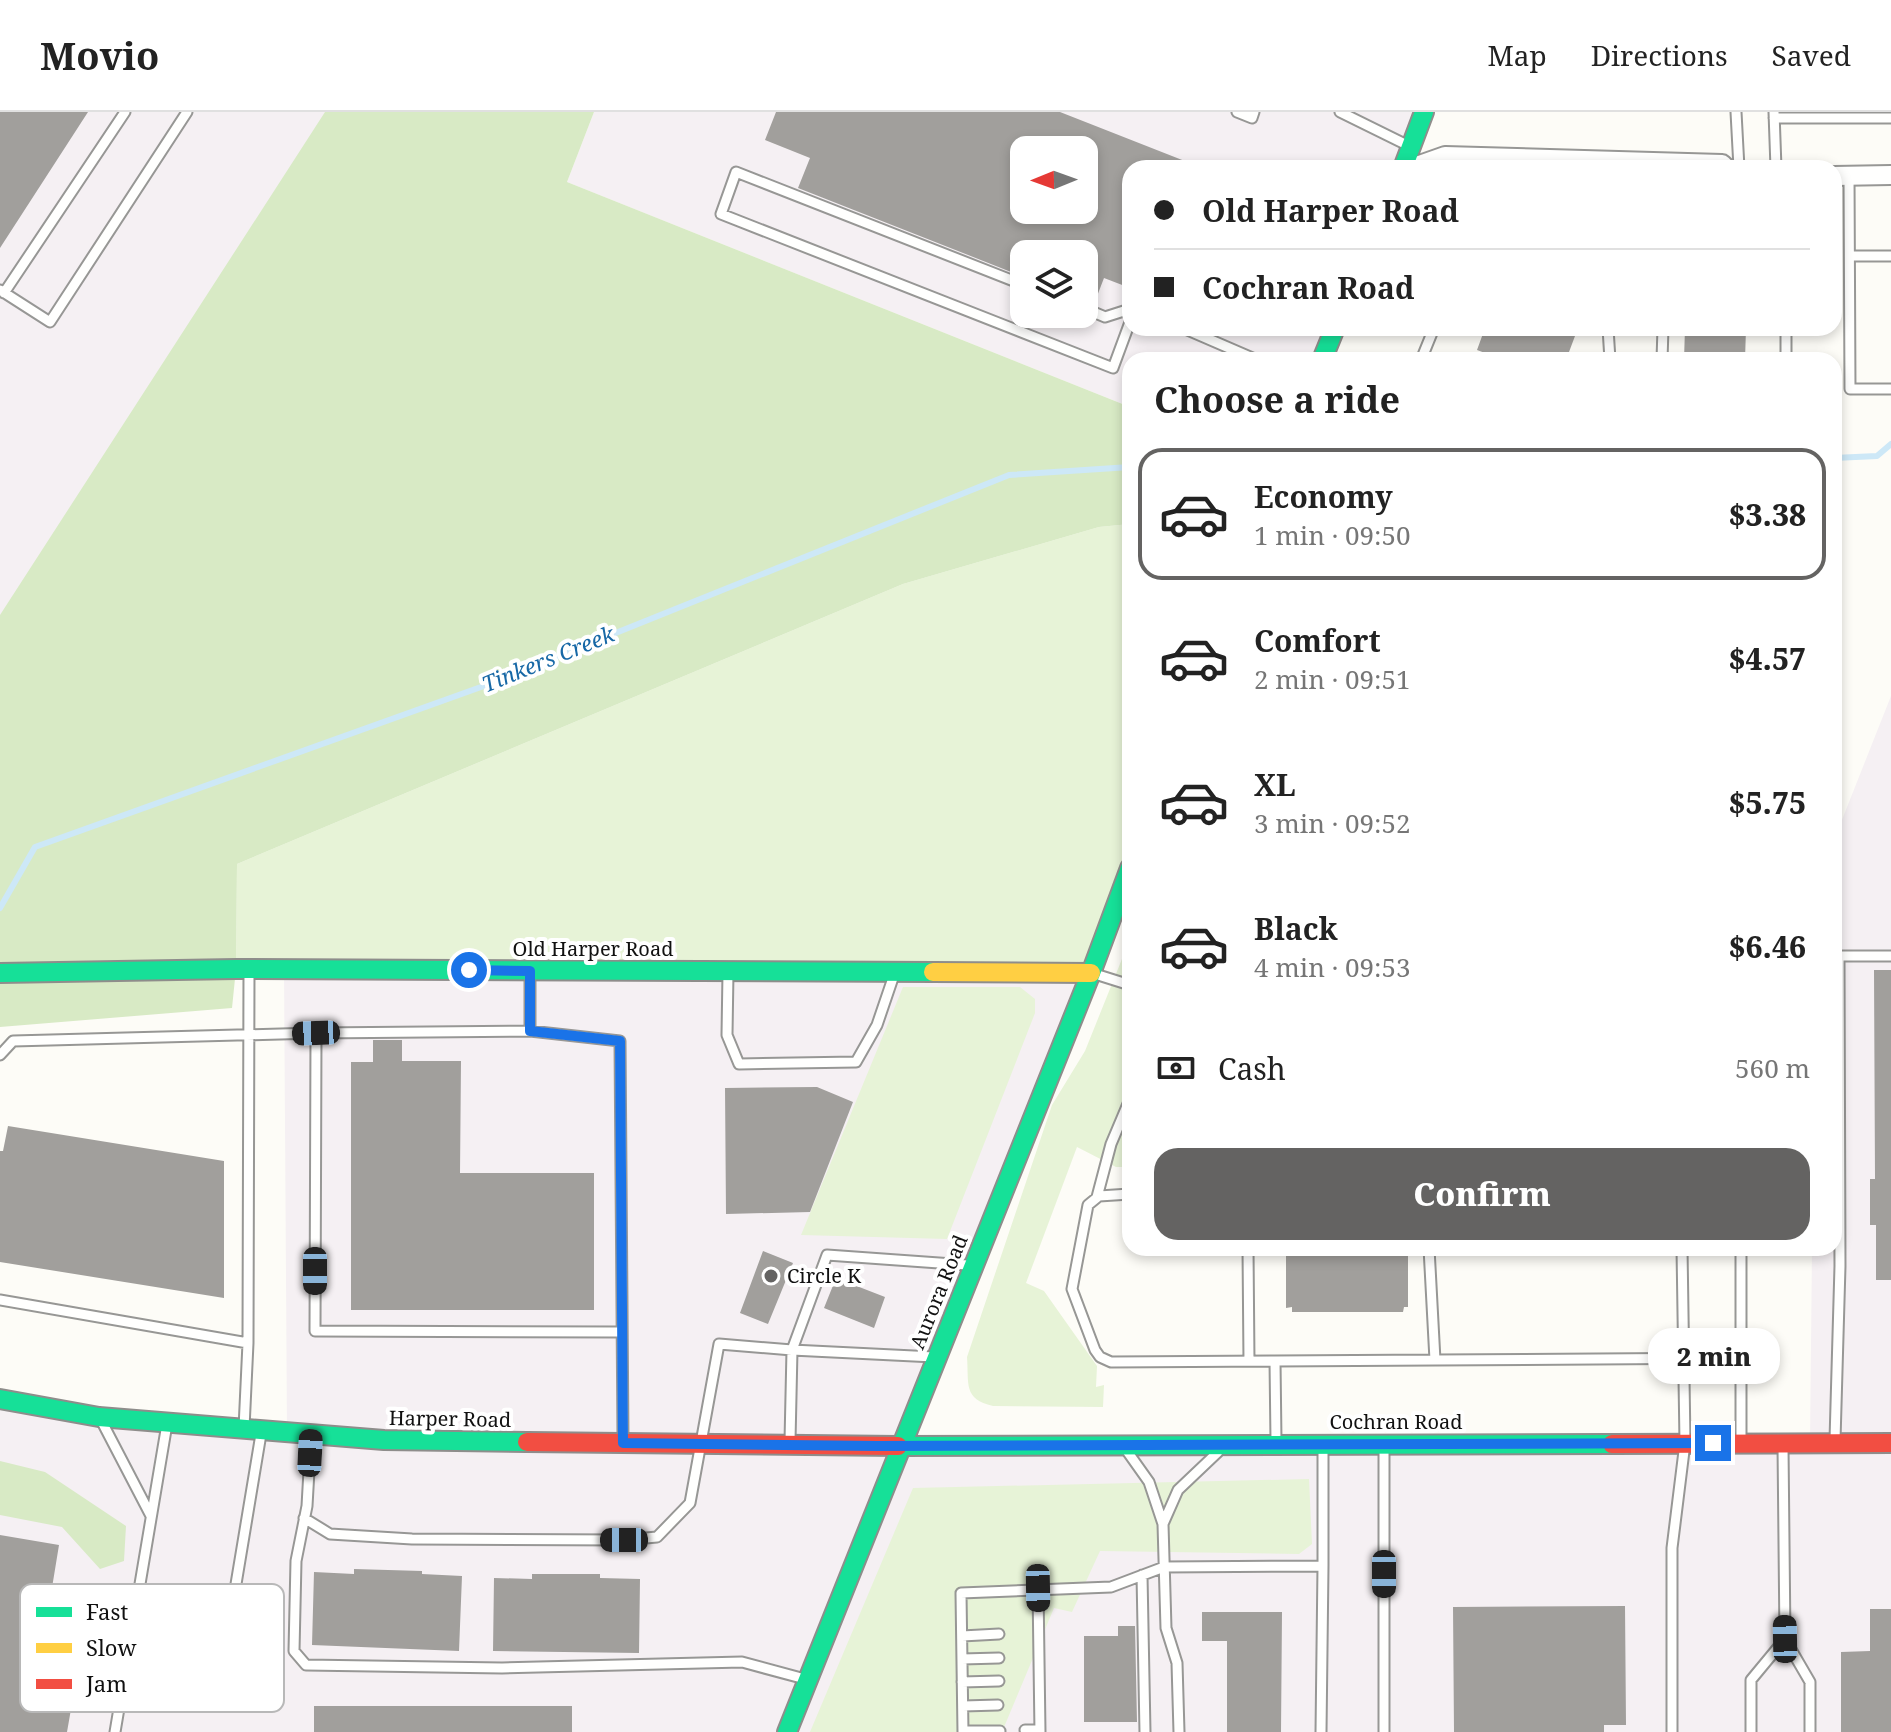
<!DOCTYPE html>
<meta charset="utf-8">
<style>
:root{--surface:#fff;--page:#f2f2f2;--text:#222;--muted:#767676;--line:#e0e0e0;--accent:#646362}
body{margin:0;font-family:"Noto Serif",serif;background:var(--page);color:var(--text);height:100vh;display:flex;flex-direction:column;font-size:30px;white-space:nowrap}
*{box-sizing:border-box;margin:0}
p{font-size:26px;color:var(--muted)}
.icon{flex:none;width:44px;height:44px;fill:none;stroke:currentColor;stroke-width:2;stroke-linecap:round;stroke-linejoin:round}
.map{position:relative;flex:1;overflow:hidden}
.drawer{position:absolute;left:1122px;top:240px;width:720px;height:904px;display:flex;flex-direction:column;background:var(--surface);border-radius:24px;box-shadow:0 4px 12px #0003}
.drawer>*{flex:none}
.banner{position:absolute;left:1122px;top:48px;width:720px;height:176px;border-radius:24px;box-shadow:0 4px 12px #0003;display:grid;align-content:center;height:176px;padding:0 32px;background:var(--surface)}
.needle{width:52px;rotate:269deg}
.tools{position:absolute;left:1010px;top:24px;display:grid;gap:16px}
.tools a{display:grid;place-items:center;width:88px;height:88px;border-radius:16px;background:var(--surface);box-shadow:0 4px 12px #0003;font-size:40px}
.end{position:absolute;width:36px;height:36px;margin:-18px;border:10px solid #1a73e8;background:#fff;box-shadow:0 0 0 4px #fff}
.from{border-radius:50%}
.bubble{position:absolute;height:56px;border-radius:24px;background:var(--surface);box-shadow:0 4px 12px #0003;font-size:26px;font-weight:800;line-height:56px;text-align:center}
.car{position:absolute;width:24px;height:48px;margin:-24px -12px;border-radius:10px;box-shadow:0 0 6px 2px #0007;background:linear-gradient(#222 24%,#8ab4d8 0 40%,#222 0 76%,#8ab4d8 0 86%,#222 0)}
.banner b{display:flex;align-items:center;gap:28px;height:76px;font-size:30px}
.banner b+b{border-top:2px solid var(--line)}
.banner i{width:20px;height:20px;background:var(--text)}
ul{padding:0;list-style:none}
li{display:flex;align-items:center;gap:24px;height:132px;margin:0 16px 12px;padding:0 16px;border:4px solid transparent;border-radius:24px}
li div{flex:1}
li b{display:block;font-size:30px}
li em{font-style:normal;font-weight:800}
li.selected{border-color:var(--accent)}
li>.icon{width:72px;height:72px;stroke-width:1.5}
h2{padding:0 32px;font-size:36px;line-height:96px}
.pay{display:flex;align-items:center;gap:20px;height:88px;padding:0 32px;font-size:30px}
.pay p{margin-inline-start:auto}
.button{display:flex;gap:16px;margin-top:auto;padding:16px 32px}
.button a{flex:1;height:92px;border-radius:24px;background:var(--accent);color:#fff;font-size:32px;font-weight:800;line-height:92px;text-align:center}
header{display:flex;align-items:center;gap:48px;box-sizing:border-box;height:112px;padding:0 40px;background:var(--surface);border-bottom:2px solid var(--line)}
header strong{font-size:38px}
nav{display:flex;gap:44px;margin-inline-start:auto;font-size:28px}
.map>svg:first-child{display:block}
</style>
<header>
<strong>Movio</strong>
<nav><a>Map</a><a>Directions</a><a>Saved</a></nav>
</header>
<div class="map">
<svg width="1891" height="1620" viewBox="0 0 1891 1620">
<rect width="100%" height="100%" fill="#fdfcf7"/>
<path fill="#f5f0f3" fill-rule="evenodd" d="M0,0H343L0,510Z
M594,0H1424L1401,56H1130V216H1335L1322,248H1130V295L567,70ZM1024,38H1084V98H1024ZM1024,142H1084V202H1024Z
M1891,584V1620H0V1287L287,1320L284,857L1091,861L902,1333L1810,1331L1812,1136H1834V728Z"/>
<path fill="#e7f3d7" d="M1130,412V756L1091,861L236,857L237,752L903,472L1099,415Z
M1130,827V1055H1116L1077,1035L1026,1171L1044,1179L1097,1254L1096,1275L1104,1273L1103,1295L993,1294C963,1287 969,1272 967,1245L1052,993L1085,939Z
M903,875H1020L1035,887V901L947,1127L801,1123Z
M1309,1367L1312,1432L1299,1442L1100,1439L1072,1500L1054,1496L1002,1620H810L913,1376Z"/>
<path fill="#d8eac5" d="M325,0H594L567,70L1130,295V412L1099,415L903,472L237,752L236,857L232,896L0,915V503Z
M0,1349L45,1360L126,1414L124,1449L100,1457L62,1415L0,1403Z"/>
<g fill="none" stroke-linecap="round" stroke-linejoin="round">
<path stroke="#cde8f7" stroke-width="6" d="M1834,346L1877,344L1891,332
M0,796L35,735L481,575L1009,363L1130,355"/>
</g>
<path fill="#a19f9c" fill-rule="evenodd" d="M0,0H88L0,136Z
M776,0H1060L1200,55L1130,56V176L1104,166L1094,192L1084,189V142H1024V165L798,76L810,46L765,28ZM1024,38H1084V98H1024Z
M1485,216H1578L1566,248H1504L1477,238Z
M1685,216H1746L1745,248H1684Z
M1874,858H1891V1168H1876V1113H1870V1067H1875Z
M373,928H402V949H461L460,1061H594V1198H351V950H373Z
M817,975L853,990L810,1100L726,1102L725,976Z
M8,1014L224,1049V1186L0,1150V1039H3Z
M1286,1136H1408V1195H1404L1403,1200H1292V1195L1286,1196Z
M763,1139L793,1151L768,1212L740,1201Z
M836,1166L885,1185L874,1216L824,1196Z
M0,1423L59,1433L50,1488L89,1494L67,1620H0Z
M354,1457L422,1459V1462L462,1464L459,1539L312,1533L314,1460L354,1462Z
M532,1462H600V1466L640,1467L639,1541L493,1539L494,1466L532,1467Z
M1625,1494L1626,1613H1604V1620H1454L1453,1495Z
M1870,1497H1891V1620H1841V1540L1870,1539Z
M1202,1500H1282L1281,1620H1227V1529H1202Z
M1118,1514H1135L1137,1610H1084V1524H1118Z
M314,1594H572V1620H314Z"/>
<g fill="none" stroke-linecap="round" stroke-linejoin="round">
<defs>
<path id="lane" d="M1237,0L1252,6L1254,0
M1340,0L1407,33
M1736,0L1739,56
M1774,0L1776,56
M1774,6H1891
M1849,64L1850,277H1891
M1850,144H1891
M1024,173L736,60L721,102L1113,256L1130,210
M0,178L50,210L187,0
M4,181L125,0
M1084,196L1105,205L1130,197
M1183,216L1257,248
M1608,216L1610,248
M1786,216V248
M1421,248L1434,216
M1662,248L1663,216
M728,861L727,923L739,952L856,950L877,913L894,863
M530,862V919L620,929L623,1327
M1095,862L1130,873
M316,921L530,919
M0,943L13,929L316,921L315,1219L620,1220
M1130,1082L1099,1084L1088,1093L1072,1177L1095,1238L1100,1245L1111,1250L1275,1249
M1097,1085L1111,1032L1130,987
M1248,1136L1249,1249
M1741,1136V1328
M0,1188L248,1231L244,1316
M248,1231L249,858
M1435,1248L1741,1246
M101,1308L151,1404
M311,1323L307,1394L296,1449L294,1539L306,1553L502,1556L742,1550L805,1567
M1835,1328L1840,1154L1839,844H1891
M790,1329L792,1238L827,1143L967,1153
M1276,1329L1275,1249L1435,1248L1429,1136
M1783,1334L1785,1527L1810,1570V1620
M1127,1339L1149,1370L1163,1412L1166,1516L1177,1551L1179,1620
M304,1406L330,1422L412,1427L624,1428L657,1425L690,1391L719,1232L792,1238L934,1245
M1163,1412L1178,1378L1218,1340
M1142,1463L1145,1620
M1038,1476L1040,1620
M962,1524L999,1522
M962,1547L999,1546
M126,1554L220,1568L261,1322
M962,1570L999,1569
M963,1594L998,1593
M1025,1618H1040
M963,1619H1000
M115,1620L167,1312
M963,1620L961,1481L1111,1475L1164,1455L1323,1454V1336
M1321,1620L1323,1454
M1384,1620V1335
M1672,1620V1436L1685,1331L1682,1136
M1751,1620V1568L1785,1527"/>
<path id="street" d="M1411,56L1445,44L1722,52L1726,56
M1834,64L1891,63"/>
<path id="fast" d="M1403,56L1424,0
M1322,248L1335,216
M0,861L236,857L933,860
M0,1287L99,1305L384,1328L527,1330
M898,1334L1612,1332
M787,1620L1091,861L1130,756"/>
<path id="slow" d="M933,860L1091,861"/>
<path id="jam" d="M527,1330L898,1334
M1612,1332L1891,1331"/>
</defs>
<use href="#lane" stroke="#979795" stroke-width="13"/>
<use href="#street" stroke="#979795" stroke-width="22"/>
<use href="#fast" stroke="#8e8d8b" stroke-width="22"/>
<use href="#slow" stroke="#8e8d8b" stroke-width="22"/>
<use href="#jam" stroke="#8e8d8b" stroke-width="22"/>
<use href="#lane" stroke="#fffffe" stroke-width="9"/>
<use href="#street" stroke="#fffffe" stroke-width="18"/>
<use href="#fast" stroke="#16e098" stroke-width="18"/>
<use href="#slow" stroke="#ffcf43" stroke-width="18"/>
<use href="#jam" stroke="#f24e42" stroke-width="18"/>
</g>
<g fill="none" stroke-linecap="round" stroke-linejoin="round">
<path stroke="#1a73e8" stroke-width="10" d="M469,858L530,859V919L620,929L623,1331L877,1334L1713,1331"/>
</g>
<circle fill="#646362" stroke="#fff" stroke-width="3" cx="771" cy="1164" r="8"/>
<g text-anchor="middle" stroke-width="8" stroke-linejoin="round" paint-order="stroke">
<g font-size="20" fill="#111" stroke="#fff">
<text x="593" y="844">Old Harper Road</text>
<text transform="translate(939 1180) rotate(-68)" y="7">Aurora Road</text>
<text transform="translate(450 1307) rotate(1)" y="7">Harper Road</text>
<text x="1396" y="1317">Cochran Road</text>
</g>
<g font-size="20" fill="#111" stroke="#fff" text-anchor="start">
<text x="787" y="1171">Circle K</text>
</g>
<g font-size="22" font-style="italic" fill="#1768a6" stroke="#fff">
<text transform="translate(548 547) rotate(-22)" y="8">Tinkers Creek</text>
</g>
</g>
<rect x="20" y="1472" width="264" height="128" rx="12" fill="#fff" stroke="#b8b8b8" stroke-width="2"/>
<rect x="36" y="1495" width="36" height="10" fill="#16e098"/>
<rect x="36" y="1531" width="36" height="10" fill="#ffcf43"/>
<rect x="36" y="1567" width="36" height="10" fill="#f24e42"/>
<g font-size="22" fill="#111">
<text x="86" y="1508">Fast</text>
<text x="86" y="1544">Slow</text>
<text x="86" y="1580">Jam</text>
</g>
</svg>
<div class="tools">
<a><svg class="needle" viewBox="-14 -14 28 28"><path d="M0-13l5 13h-10z" fill="#e53935"/><path d="M0 13l5-13h-10z" fill="#767676"/></svg></a>
<a><svg class="icon" aria-label="layers" viewBox="0 0 24 24"><path d="M12 4l9 5-9 5-9-5zM3 14l9 5 9-5"/></svg></a>
</div>
<i class="end from" style="left:469px;top:858px"></i>
<i class="end" style="left:1713px;top:1331px"></i>
<div class="bubble" style="left:1648px;top:1216px;width:132px">2 min</div>
<i class="car" style="left:316px;top:921px;rotate:268deg"></i>
<i class="car" style="left:315px;top:1159px;rotate:180deg"></i>
<i class="car" style="left:310px;top:1341px;rotate:3deg"></i>
<i class="car" style="left:624px;top:1428px;rotate:270deg"></i>
<i class="car" style="left:1384px;top:1462px;rotate:180deg"></i>
<i class="car" style="left:1038px;top:1476px;rotate:179deg"></i>
<i class="car" style="left:1785px;top:1527px;rotate:359deg"></i>
<div class="banner">
<b><i class="from"></i>Old Harper Road</b>
<b><i></i>Cochran Road</b>
</div>
<section class="drawer">
<h2>Choose a ride</h2>
<ul>
<li class="selected"><svg class="icon" aria-label="car" viewBox="0 0 24 24"><path d="M5 17H2v-5l4-1 3-4h7l3 4 3 1v5h-3M9 17h6M6 11h13"/><circle cx="7" cy="17" r="2"/><circle cx="17" cy="17" r="2"/></svg><div><b>Economy</b><p>1 min · 09:50</p></div><em>$3.38</em></li>
<li><svg class="icon" aria-label="car" viewBox="0 0 24 24"><path d="M5 17H2v-5l4-1 3-4h7l3 4 3 1v5h-3M9 17h6M6 11h13"/><circle cx="7" cy="17" r="2"/><circle cx="17" cy="17" r="2"/></svg><div><b>Comfort</b><p>2 min · 09:51</p></div><em>$4.57</em></li>
<li><svg class="icon" aria-label="car" viewBox="0 0 24 24"><path d="M5 17H2v-5l4-1 3-4h7l3 4 3 1v5h-3M9 17h6M6 11h13"/><circle cx="7" cy="17" r="2"/><circle cx="17" cy="17" r="2"/></svg><div><b>XL</b><p>3 min · 09:52</p></div><em>$5.75</em></li>
<li><svg class="icon" aria-label="car" viewBox="0 0 24 24"><path d="M5 17H2v-5l4-1 3-4h7l3 4 3 1v5h-3M9 17h6M6 11h13"/><circle cx="7" cy="17" r="2"/><circle cx="17" cy="17" r="2"/></svg><div><b>Black</b><p>4 min · 09:53</p></div><em>$6.46</em></li>
</ul>
<div class="pay"><svg class="icon" aria-label="cash" viewBox="0 0 24 24"><path d="M3 7h18v10H3z"/><circle cx="12" cy="12" r="2"/></svg>Cash<p>560 m</p></div>
<div class="button"><a>Confirm</a></div>
</section>
</div>
